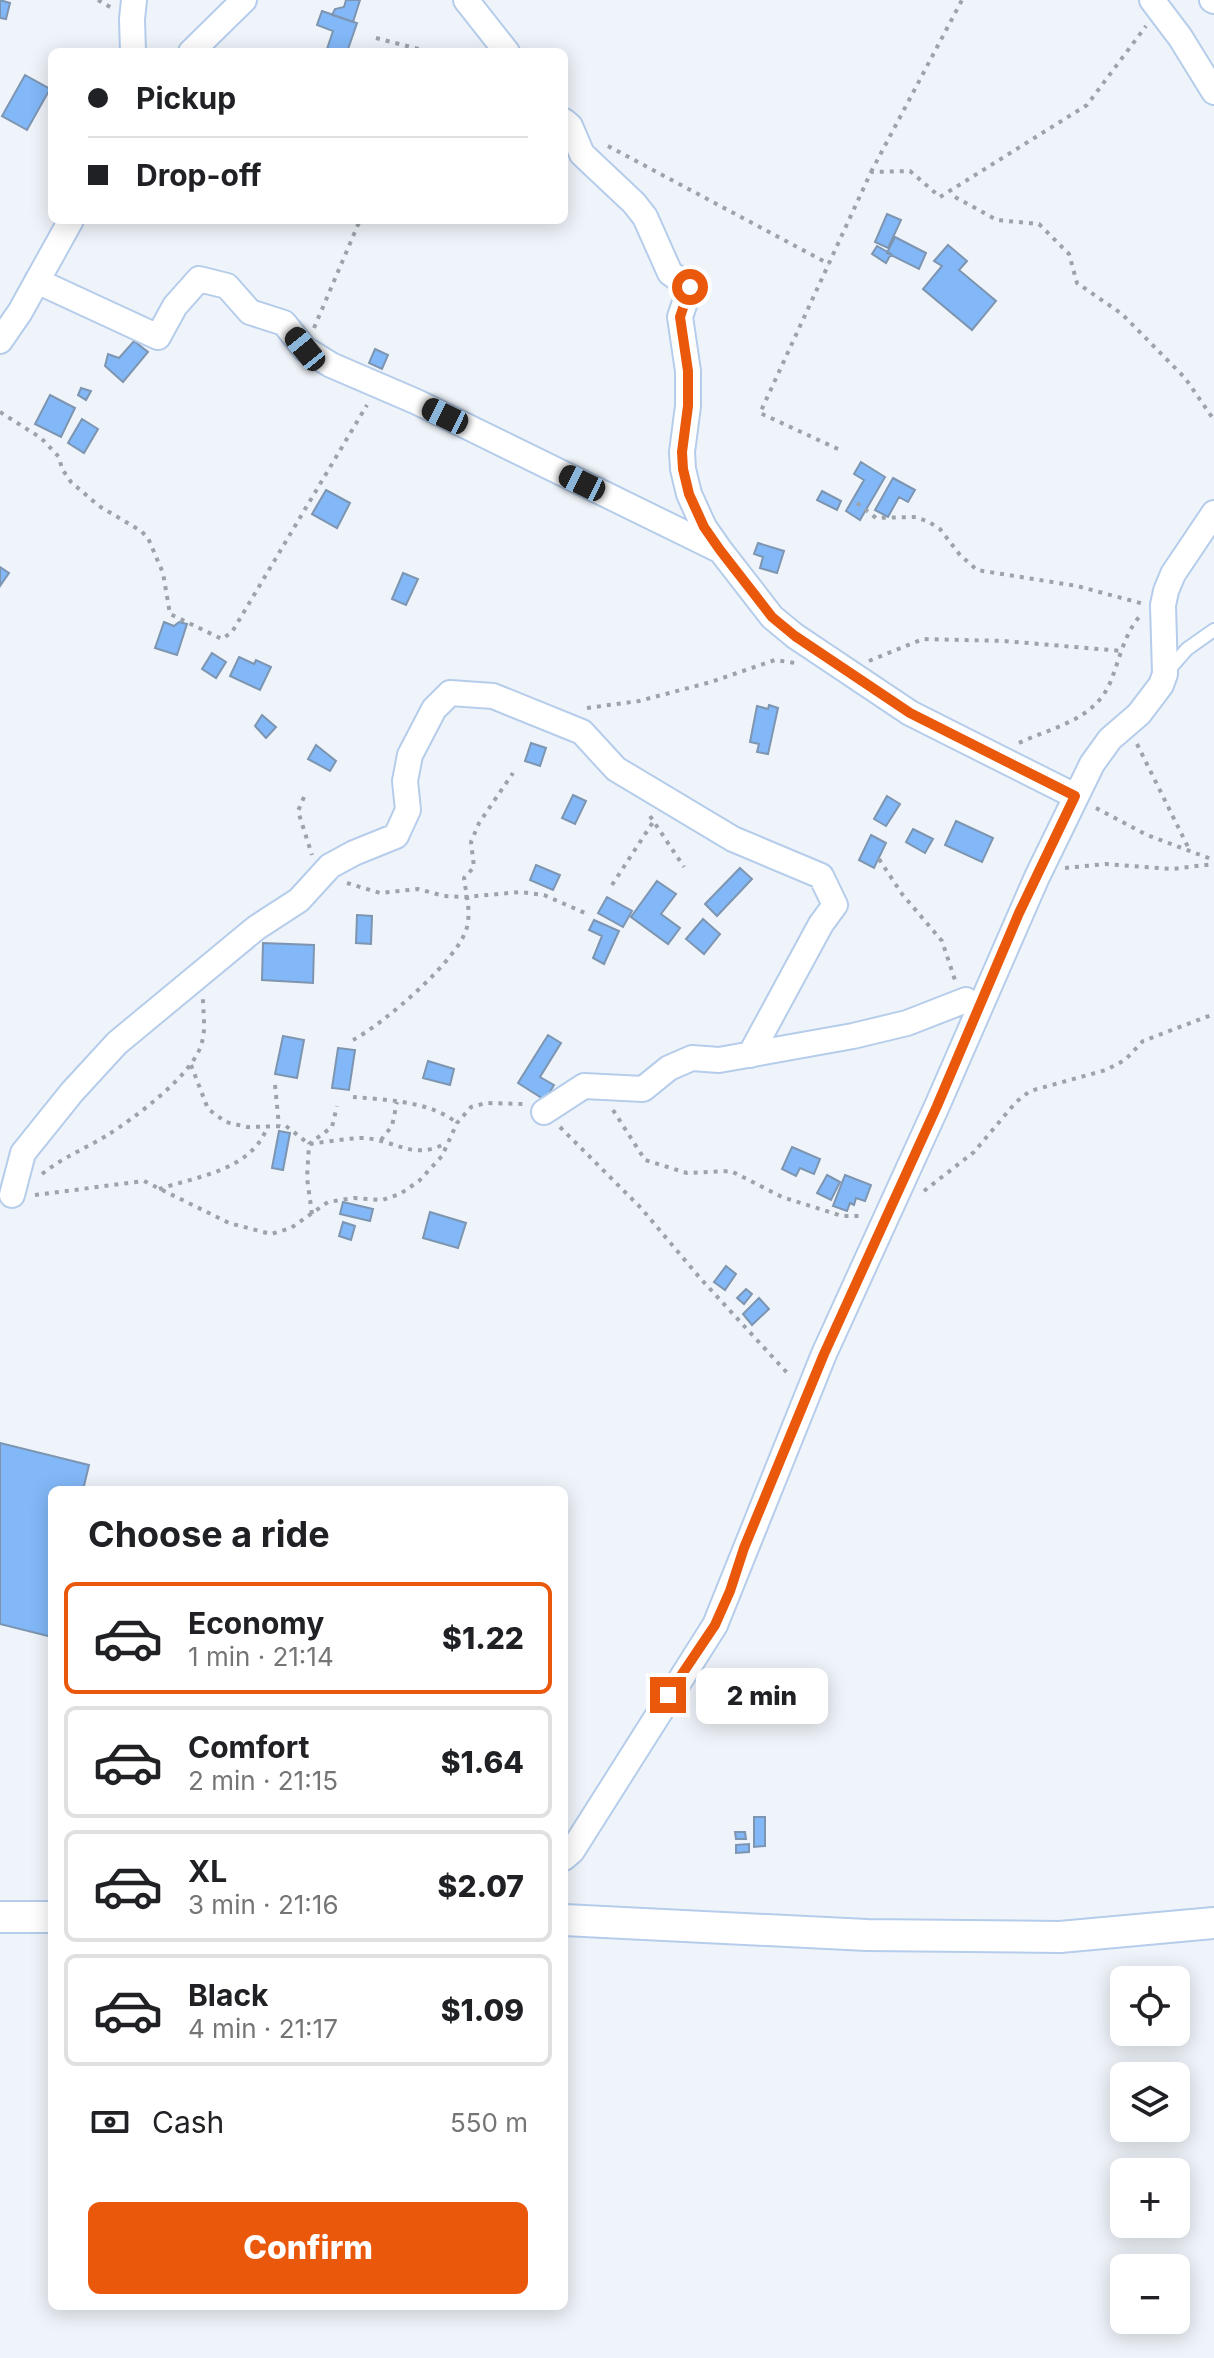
<!DOCTYPE html>
<meta charset="utf-8">
<style>
:root{--surface:#fff;--page:#f2f2f2;--text:#202124;--muted:#757577;--line:#e0e0e0;--accent:#ea580c}
body{margin:0;font-family:Inter,sans-serif;background:var(--page);color:var(--text);height:100vh;display:flex;flex-direction:column;font-size:30px;white-space:nowrap}
*{box-sizing:border-box;margin:0}
p{font-size:26px;color:var(--muted)}
.icon{flex:none;width:44px;height:44px;fill:none;stroke:currentColor;stroke-width:2;stroke-linecap:round;stroke-linejoin:round}
.map{position:relative;flex:1;overflow:hidden}
.side{position:absolute;left:48px;top:1486px;width:520px;height:824px;display:flex;flex-direction:column;background:var(--surface);border-radius:12px;box-shadow:0 4px 20px #0003}
.side>*{flex:none}
.banner{position:absolute;left:48px;top:48px;width:520px;height:176px;border-radius:12px;box-shadow:0 4px 20px #0003;display:grid;align-content:center;height:176px;padding:0 40px;background:var(--surface)}
.buttons{position:absolute;left:1110px;top:1966px;display:grid;gap:16px}
.buttons a{display:grid;place-items:center;width:80px;height:80px;border-radius:12px;background:var(--surface);box-shadow:0 4px 20px #0003;font-size:40px}
.end{position:absolute;width:36px;height:36px;margin:-18px;border:10px solid #ea580c;background:#fff;box-shadow:0 0 0 4px #fff}
.from{border-radius:50%}
.bubble{position:absolute;height:56px;border-radius:12px;background:var(--surface);box-shadow:0 4px 20px #0003;font-size:26px;font-weight:800;line-height:56px;text-align:center}
.car{position:absolute;width:24px;height:48px;margin:-24px -12px;border-radius:10px;box-shadow:0 0 6px 2px #0007;background:linear-gradient(#222 24%,#8ab4d8 0 40%,#222 0 76%,#8ab4d8 0 86%,#222 0)}
.banner b{display:flex;align-items:center;gap:28px;height:76px;font-size:30px}
.banner b+b{border-top:2px solid var(--line)}
.banner i{width:20px;height:20px;background:var(--text)}
ul{padding:0;list-style:none}
li{display:flex;align-items:center;gap:24px;height:112px;margin:0 16px 12px;padding:0 24px;border:4px solid var(--line);border-radius:12px}
li div{flex:1}
li b{display:block;font-size:30px}
li em{font-style:normal;font-weight:800}
li.active{border-color:var(--accent)}
li>.icon{width:72px;height:72px;stroke-width:1.5}
h2{padding:0 40px;font-size:36px;line-height:96px}
.pay{display:flex;align-items:center;gap:20px;height:88px;padding:0 40px;font-size:30px}
.pay p{margin-inline-start:auto}
.button{display:flex;gap:16px;margin-top:auto;padding:16px 40px}
.button a{flex:1;height:92px;border-radius:12px;background:var(--accent);color:#fff;font-size:32px;font-weight:800;line-height:92px;text-align:center}
.map>svg:first-child{display:block}
</style>
<div class="map">
<svg width="1214" height="2358" viewBox="0 0 1214 2358">
<rect width="100%" height="100%" fill="#eff4fa"/>
<path fill="#82b8f8" stroke="#7d95b0" stroke-width="2" d="M0,0L10,3L6,19L0,18Z
M346,0H360L353,22L332,15L335,9L344,7Z
M322,11L357,23L347,52H326L333,31L317,25Z
M25,75L50,89L27,130L2,116Z
M887,214L901,220L888,248L875,242Z
M895,237L926,253L919,269L887,253Z
M948,245L967,261L959,270L996,301L972,330L923,289L942,266L934,261Z
M877,246L891,254L886,263L872,254Z
M134,341L148,352L123,382L105,366L108,354L119,358Z
M375,349L388,355L382,369L369,363Z
M81,388L91,391L86,400L78,395Z
M50,395L75,408L61,437L35,424Z
M82,419L98,429L84,453L68,443Z
M861,462L885,477L860,520L846,511L864,480L854,474Z
M893,478L915,490L908,502L899,497L888,517L875,510Z
M326,490L350,503L337,528L312,514Z
M822,491L841,501L837,510L817,500Z
M758,543L784,551L777,573L760,568L763,557L754,554Z
M0,567L9,573L0,586Z
M403,573L418,579L406,605L392,599Z
M164,622L174,626L179,622L187,624L177,655L155,648Z
M212,653L226,662L216,678L202,669Z
M239,657L254,664L256,660L271,667L260,690L230,676Z
M769,705L778,708L768,754L757,752L759,744L750,742L757,706L768,709Z
M262,715L276,727L266,738L255,726Z
M531,743L546,748L540,766L525,761Z
M316,745L336,761L330,771L308,759Z
M573,795L586,801L575,824L562,818Z
M887,796L900,804L886,826L874,819Z
M956,821L993,838L982,862L945,845Z
M913,829L933,839L925,853L906,842Z
M871,835L886,843L874,868L859,860Z
M536,865L560,875L553,890L530,880Z
M740,868L752,879L717,916L705,904Z
M657,881L676,894L661,914L680,928L668,944L631,917Z
M607,897L632,911L623,927L598,913Z
M357,915L372,916L371,944L356,943Z
M703,919L720,934L704,954L686,939Z
M594,920L619,931L604,964L593,958L602,936L589,930Z
M263,943L314,945L313,983L262,980Z
M548,1035L561,1043L540,1077L554,1085L545,1100L518,1083Z
M283,1036L304,1040L297,1078L275,1074Z
M338,1048L355,1050L349,1090L332,1088Z
M428,1061L454,1069L450,1085L423,1078Z
M279,1131L290,1133L283,1170L272,1168Z
M792,1147L820,1159L814,1174L800,1168L796,1176L782,1169Z
M827,1175L840,1182L831,1200L817,1193Z
M845,1175L871,1185L865,1201L856,1198L854,1205L850,1203L847,1211L833,1206Z
M343,1202L373,1209L370,1221L340,1214Z
M430,1212L466,1223L458,1248L423,1238Z
M343,1222L355,1226L351,1240L339,1236Z
M726,1266L736,1274L725,1290L714,1282Z
M746,1289L752,1294L744,1304L737,1298Z
M759,1298L769,1309L752,1325L743,1314Z
M0,1443L89,1465L83,1490H52V1637L0,1624Z
M754,1817H765V1846L754,1847Z
M735,1832H745L746,1839H736Z
M749,1844V1852L736,1853V1845Z"/>
<g fill="none" stroke-linecap="round" stroke-linejoin="round">
<defs>
<path id="service" d="M1166,673L1187,649L1214,630"/>
<path id="minor" d="M466,0L507,52
M1152,0L1180,37L1214,92
M1212,0L1214,1
M133,52L132,19L134,0
M191,52L244,0
M564,121L570,126L582,154L634,203L645,217L670,273L690,287L680,317L688,371V406L682,452L683,469L689,494L704,527L720,550L772,617L795,636L910,713L1075,796
M37,281L158,337L175,306L199,279L227,286L250,312L284,323L305,349L331,365L417,402L719,550
M0,341L20,312L71,220
M544,1112L584,1086L643,1089L669,1068L692,1058L719,1060L853,1036L907,1023L966,1000
M12,1195L23,1153L72,1092L117,1043L256,928L299,900L330,866L354,853L396,836L408,810L405,781L410,755L434,709L450,693L493,696L582,732L616,769L733,839L821,876L835,905L821,924L750,1055
M564,1858L572,1851L715,1625L824,1354L937,1106L1037,877L1092,764L1110,739L1139,714L1161,685L1165,674L1163,605L1166,591L1173,574L1214,513"/>
<path id="tertiary" d="M0,1917H52
M564,1920L867,1935L1060,1937L1214,1923"/>
</defs>
<use href="#service" stroke="#b5cdeb" stroke-width="16"/>
<use href="#minor" stroke="#b5cdeb" stroke-width="28"/>
<use href="#tertiary" stroke="#b5cdeb" stroke-width="34"/>
<path stroke="#9ca3ab" stroke-width="4" stroke-dasharray="4 6" stroke-linecap="butt" d="M98,0L112,8
M376,38L430,52
M608,146L829,264
M871,172L962,0
M955,197L997,220L1039,224L1069,254L1077,283L1122,314L1185,378L1214,420
M314,328L360,220
M0,412L41,438L59,457L62,469L71,482L99,506L141,531L148,538L163,573L170,614L222,639L232,632L367,405
M838,449L760,413L871,172L910,171L940,197L1087,105L1146,26
M857,503L876,518L916,517L929,522L940,529L960,555L977,570L1077,586L1144,604
M869,661L923,639L1004,641L1122,651
M587,708L639,701L711,682L775,660L795,663
M1019,743C1055,726 1097,720 1112,678C1120,657 1125,633 1140,616
M1137,744L1189,849
M304,797L298,811L312,855
M1096,808L1147,835L1214,860
M650,816L684,867
M879,859L902,894L942,941L955,980
M1065,868L1106,864L1172,869L1214,864
M347,883L380,893L418,889L444,896L466,897L520,892L544,895L585,913
M612,885L653,822
M353,1040C383,1024 459,960 467,927C471,911 466,894 464,878L474,867L471,842L479,823L513,773
M191,1065L208,1109L226,1122L247,1127L286,1126L309,1144C325,1142 343,1139 360,1138C394,1138 412,1162 446,1143
M275,1085L279,1126
M353,1097C387,1100 430,1101 457,1123
M613,1110L645,1160L687,1173L731,1171L782,1197L842,1216H862
M560,1127L641,1208L700,1278L790,1376
M381,1140L392,1126L397,1102
M42,1174C62,1158 84,1149 106,1136C133,1119 195,1074 202,1042C206,1029 203,1012 203,999
M159,1189C199,1176 253,1170 268,1125
M924,1191L974,1152L1016,1102L1030,1091L1106,1070L1125,1060L1143,1041L1214,1014
M35,1195L144,1181L229,1223L271,1234L291,1228L328,1202L354,1198L382,1200L400,1194L419,1181L442,1156L457,1123L471,1107L486,1103L523,1104
M312,1214L307,1178L309,1144L332,1127L337,1106"/>
<use href="#service" stroke="#fff" stroke-width="12"/>
<use href="#minor" stroke="#fff" stroke-width="24"/>
<use href="#tertiary" stroke="#fff" stroke-width="30"/>
</g>
<g fill="none" stroke-linecap="round" stroke-linejoin="round">
<path stroke="#ea580c" stroke-width="10" d="M668,1695L715,1625L730,1591L744,1548L824,1354L937,1106L1019,913L1075,796L910,713L795,636L772,617L720,550L704,527L689,494L683,469L682,452L688,406V371L680,317L690,287"/>
</g>
</svg>
<div class="buttons">
<a><svg class="icon" aria-label="locate" viewBox="0 0 24 24"><circle cx="12" cy="12" r="6"/><path d="M12 2v4M12 18v4M2 12h4M18 12h4"/></svg></a>
<a><svg class="icon" aria-label="layers" viewBox="0 0 24 24"><path d="M12 4l9 5-9 5-9-5zM3 14l9 5 9-5"/></svg></a>
<a>+</a>
<a>−</a>
</div>
<i class="end from" style="left:690px;top:287px"></i>
<i class="end" style="left:668px;top:1695px"></i>
<div class="bubble" style="left:696px;top:1668px;width:132px">2 min</div>
<i class="car" style="left:305px;top:349px;rotate:321deg"></i>
<i class="car" style="left:445px;top:416px;rotate:296deg"></i>
<i class="car" style="left:582px;top:483px;rotate:296deg"></i>
<div class="banner">
<b><i class="from"></i>Pickup</b>
<b><i></i>Drop-off</b>
</div>
<section class="side">
<h2>Choose a ride</h2>
<ul>
<li class="active"><svg class="icon" aria-label="car" viewBox="0 0 24 24"><path d="M5 17H2v-5l4-1 3-4h7l3 4 3 1v5h-3M9 17h6M6 11h13"/><circle cx="7" cy="17" r="2"/><circle cx="17" cy="17" r="2"/></svg><div><b>Economy</b><p>1 min · 21:14</p></div><em>$1.22</em></li>
<li><svg class="icon" aria-label="car" viewBox="0 0 24 24"><path d="M5 17H2v-5l4-1 3-4h7l3 4 3 1v5h-3M9 17h6M6 11h13"/><circle cx="7" cy="17" r="2"/><circle cx="17" cy="17" r="2"/></svg><div><b>Comfort</b><p>2 min · 21:15</p></div><em>$1.64</em></li>
<li><svg class="icon" aria-label="car" viewBox="0 0 24 24"><path d="M5 17H2v-5l4-1 3-4h7l3 4 3 1v5h-3M9 17h6M6 11h13"/><circle cx="7" cy="17" r="2"/><circle cx="17" cy="17" r="2"/></svg><div><b>XL</b><p>3 min · 21:16</p></div><em>$2.07</em></li>
<li><svg class="icon" aria-label="car" viewBox="0 0 24 24"><path d="M5 17H2v-5l4-1 3-4h7l3 4 3 1v5h-3M9 17h6M6 11h13"/><circle cx="7" cy="17" r="2"/><circle cx="17" cy="17" r="2"/></svg><div><b>Black</b><p>4 min · 21:17</p></div><em>$1.09</em></li>
</ul>
<div class="pay"><svg class="icon" aria-label="cash" viewBox="0 0 24 24"><path d="M3 7h18v10H3z"/><circle cx="12" cy="12" r="2"/></svg>Cash<p>550 m</p></div>
<div class="button"><a>Confirm</a></div>
</section>
</div>
